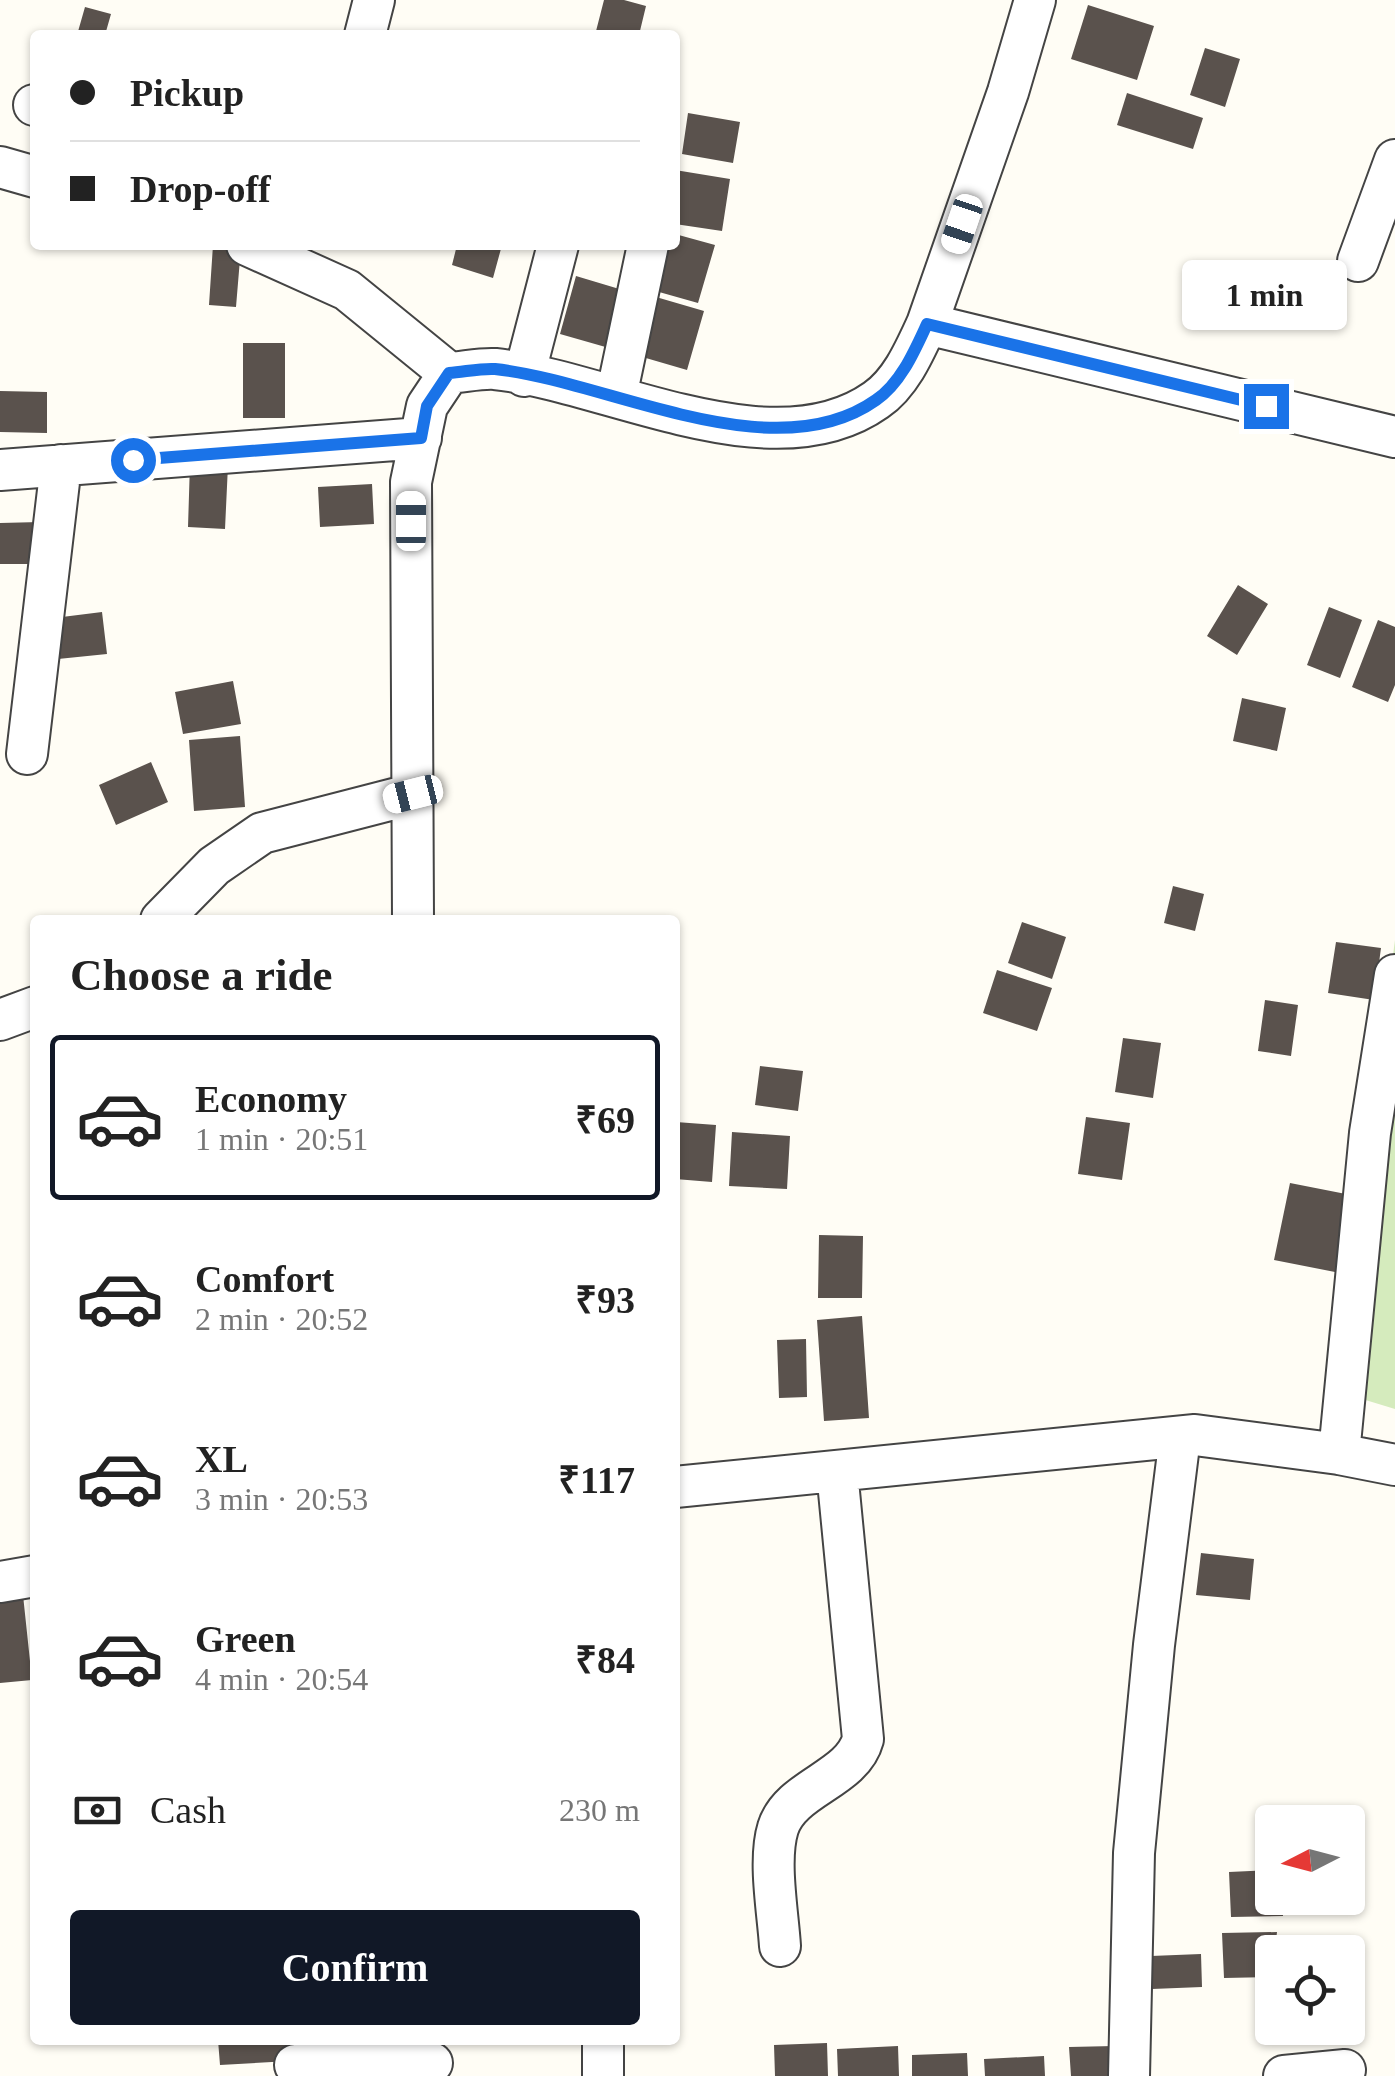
<!DOCTYPE html>
<meta charset="utf-8">
<style>
:root{--surface:#fff;--page:#f2f2f2;--text:#222;--muted:#767676;--line:#e0e0e0;--accent:#111827}
body{margin:0;font-family:Georgia,serif;background:var(--page);color:var(--text);height:100vh;display:flex;flex-direction:column;font-size:38px;white-space:nowrap}
*{box-sizing:border-box;margin:0}
p{font-size:32px;color:var(--muted)}
.icon{flex:none;width:55px;height:55px;fill:none;stroke:currentColor;stroke-width:2;stroke-linecap:round;stroke-linejoin:round}
.map{position:relative;flex:1;overflow:hidden}
.side{position:absolute;left:30px;top:915px;width:650px;height:1130px;display:flex;flex-direction:column;background:var(--surface);border-radius:10px;box-shadow:0 2px 8px #0004}
.side>*{flex:none}
.top-card{position:absolute;left:30px;top:30px;width:650px;height:220px;border-radius:10px;box-shadow:0 2px 8px #0004;display:grid;align-content:center;height:220px;padding:0 40px;background:var(--surface)}
.needle{width:65px;rotate:264deg}
.tools{position:absolute;left:1255px;top:1805px;display:grid;gap:20px}
.tools a{display:grid;place-items:center;width:110px;height:110px;border-radius:10px;background:var(--surface);box-shadow:0 2px 8px #0004;font-size:50px}
.end{position:absolute;width:45px;height:45px;margin:-22px;border:12px solid #1a73e8;background:#fff;box-shadow:0 0 0 5px #fff}
.from{border-radius:50%}
.bubble{position:absolute;height:70px;border-radius:10px;background:var(--surface);box-shadow:0 2px 8px #0004;font-size:32px;font-weight:600;line-height:70px;text-align:center}
.car{position:absolute;width:30px;height:60px;margin:-30px -15px;border-radius:12px;box-shadow:0 0 8px 2px #0007;background:linear-gradient(#fff 24%,#345 0 40%,#fff 0 76%,#345 0 86%,#fff 0)}
.top-card b{display:flex;align-items:center;gap:35px;height:95px;font-size:38px}
.top-card b+b{border-top:2px solid var(--line)}
.top-card i{width:25px;height:25px;background:var(--text)}
ul{padding:0;list-style:none}
li{display:flex;align-items:center;gap:30px;height:165px;margin:0 20px 15px;padding:0 20px;border:5px solid transparent;border-radius:10px}
li div{flex:1}
li b{display:block;font-size:38px}
li em{font-style:normal;font-weight:600}
li.current{border-color:var(--accent)}
li>.icon{width:90px;height:90px;stroke-width:1.5}
h2{padding:0 40px;font-size:45px;line-height:120px}
.pay{display:flex;align-items:center;gap:25px;height:110px;padding:0 40px;font-size:38px}
.pay p{margin-inline-start:auto}
.cta{display:flex;gap:20px;margin-top:auto;padding:20px 40px}
.cta a{flex:1;height:115px;border-radius:10px;background:var(--accent);color:#fff;font-size:40px;font-weight:600;line-height:115px;text-align:center}
.map>svg:first-child{display:block}
</style>
<div class="map">
<svg width="1395" height="2076" viewBox="0 0 1395 2076">
<rect width="100%" height="100%" fill="#fffdf5"/>
<path fill="#d5ebbd" d="M1395,940V1409L1349,1395L1359,1214Z"/>
<path fill="#5a524d" d="M604,0H624L646,6L639,35H595Z
M1088,5L1154,26L1137,80L1071,59Z
M85,7L111,14L105,35H77Z
M1205,48L1240,59L1225,107L1190,95Z
M1127,93L1203,118L1193,149L1117,125Z
M688,113L740,122L733,163L682,154Z
M675,170L730,179L722,231L675,224Z
M675,234L715,245L698,303L652,290L665,245H675Z
M213,245L241,247L236,307L209,305Z
M457,245H502L493,278L452,265Z
M576,276L626,291L609,348L560,334Z
M656,297L704,311L687,370L639,356Z
M243,343H285V418H243Z
M0,391L47,392V433L0,432Z
M190,463L228,465L225,529L188,527Z
M372,484L374,524L320,527L318,487Z
M40,522L41,564H0V523Z
M1238,585L1268,604L1237,655L1207,636Z
M1329,607L1362,620L1340,678L1307,665Z
M102,612L107,654L58,659L54,618Z
M1378,620L1395,627V685L1388,702L1352,687Z
M233,681L241,724L183,734L175,692Z
M1242,698L1286,708L1277,751L1233,741Z
M240,736L245,807L194,811L189,740Z
M151,762L168,802L116,825L99,785Z
M1173,886L1204,894L1195,931L1164,923Z
M1022,922L1066,937L1052,979L1008,963Z
M1336,942L1381,948L1374,1000L1328,993Z
M997,970L1052,988L1037,1031L983,1013Z
M1265,1000L1298,1005L1291,1056L1258,1051Z
M1123,1038L1161,1043L1153,1098L1115,1092Z
M760,1066L803,1071L798,1111L755,1105Z
M1086,1117L1130,1123L1122,1180L1078,1174Z
M676,1122L716,1125L712,1182L675,1179Z
M732,1132L790,1136L787,1189L729,1186Z
M1290,1183L1351,1195L1335,1272L1274,1260Z
M819,1235L863,1236L862,1298H818Z
M862,1316L869,1418L824,1421L817,1320Z
M806,1339L807,1397L779,1398L777,1340Z
M1201,1553L1254,1559L1250,1600L1196,1595Z
M23,1595L32,1680L0,1683V1597Z
M1272,1870V1898H1282L1283,1916L1231,1917L1229,1872Z
M1277,1932L1272,1977L1224,1978L1222,1933Z
M1201,1954L1202,1987L1152,1989L1151,1956Z
M218,2040H289L290,2061L220,2065Z
M827,2043L828,2076H775L774,2045Z
M898,2046L899,2076H838L837,2049Z
M1114,2046L1115,2076H1071L1069,2047Z
M967,2053L968,2076H912V2055Z
M1044,2056L1045,2076H985L984,2059Z"/>
<g fill="none" stroke-linecap="round" stroke-linejoin="round">
<defs>
<path id="minor" d="M365,35L374,0
M34,105H35
M0,167L35,177
M247,245L347,290L449,373
M1358,261L1395,160
M927,324L1395,437
M524,376L558,245
M616,397L648,245
M0,470L421,438
M27,754L61,465
M161,920L214,866L262,833L413,794
M413,920L411,482L427,406L449,373C464,372 481,368 495,369C608,381 773,473 876,400C901,383 915,350 927,324L1008,92L1035,0
M0,1020L35,1007
M1339,1454L1370,1133L1395,975
M675,1487L1195,1435L1339,1454L1395,1465
M0,1582L35,1576
M780,1946C778,1913 768,1860 778,1828C791,1787 852,1780 863,1739L837,1471
M603,2040V2076
M295,2065L432,2063
M1129,2076L1134,1853L1154,1645L1180,1437
M1284,2076L1345,2070"/>
</defs>
<use href="#minor" stroke="#444" stroke-width="44"/>
<use href="#minor" stroke="#fff" stroke-width="40"/>
</g>
<g fill="none" stroke-linecap="round" stroke-linejoin="round">
<path stroke="#1a73e8" stroke-width="12" d="M133,460L421,438L427,406L449,373C464,372 481,368 495,369C608,381 773,473 876,400C901,383 915,350 927,324L1266,406"/>
</g>
</svg>
<div class="tools">
<a><svg class="needle" viewBox="-14 -14 28 28"><path d="M0-13l5 13h-10z" fill="#e53935"/><path d="M0 13l5-13h-10z" fill="#767676"/></svg></a>
<a><svg class="icon" aria-label="locate" viewBox="0 0 24 24"><circle cx="12" cy="12" r="6"/><path d="M12 2v4M12 18v4M2 12h4M18 12h4"/></svg></a>
</div>
<i class="end from" style="left:133px;top:460px"></i>
<i class="end" style="left:1266px;top:406px"></i>
<div class="bubble" style="left:1182px;top:260px;width:165px">1 min</div>
<i class="car" style="left:962px;top:224px;rotate:199deg"></i>
<i class="car" style="left:411px;top:521px;rotate:0deg"></i>
<i class="car" style="left:413px;top:794px;rotate:256deg"></i>
<div class="top-card">
<b><i class="from"></i>Pickup</b>
<b><i></i>Drop-off</b>
</div>
<section class="side">
<h2>Choose a ride</h2>
<ul>
<li class="current"><svg class="icon" aria-label="car" viewBox="0 0 24 24"><path d="M5 17H2v-5l4-1 3-4h7l3 4 3 1v5h-3M9 17h6M6 11h13"/><circle cx="7" cy="17" r="2"/><circle cx="17" cy="17" r="2"/></svg><div><b>Economy</b><p>1 min · 20:51</p></div><em>₹69</em></li>
<li><svg class="icon" aria-label="car" viewBox="0 0 24 24"><path d="M5 17H2v-5l4-1 3-4h7l3 4 3 1v5h-3M9 17h6M6 11h13"/><circle cx="7" cy="17" r="2"/><circle cx="17" cy="17" r="2"/></svg><div><b>Comfort</b><p>2 min · 20:52</p></div><em>₹93</em></li>
<li><svg class="icon" aria-label="car" viewBox="0 0 24 24"><path d="M5 17H2v-5l4-1 3-4h7l3 4 3 1v5h-3M9 17h6M6 11h13"/><circle cx="7" cy="17" r="2"/><circle cx="17" cy="17" r="2"/></svg><div><b>XL</b><p>3 min · 20:53</p></div><em>₹117</em></li>
<li><svg class="icon" aria-label="car" viewBox="0 0 24 24"><path d="M5 17H2v-5l4-1 3-4h7l3 4 3 1v5h-3M9 17h6M6 11h13"/><circle cx="7" cy="17" r="2"/><circle cx="17" cy="17" r="2"/></svg><div><b>Green</b><p>4 min · 20:54</p></div><em>₹84</em></li>
</ul>
<div class="pay"><svg class="icon" aria-label="cash" viewBox="0 0 24 24"><path d="M3 7h18v10H3z"/><circle cx="12" cy="12" r="2"/></svg>Cash<p>230 m</p></div>
<div class="cta"><a>Confirm</a></div>
</section>
</div>
